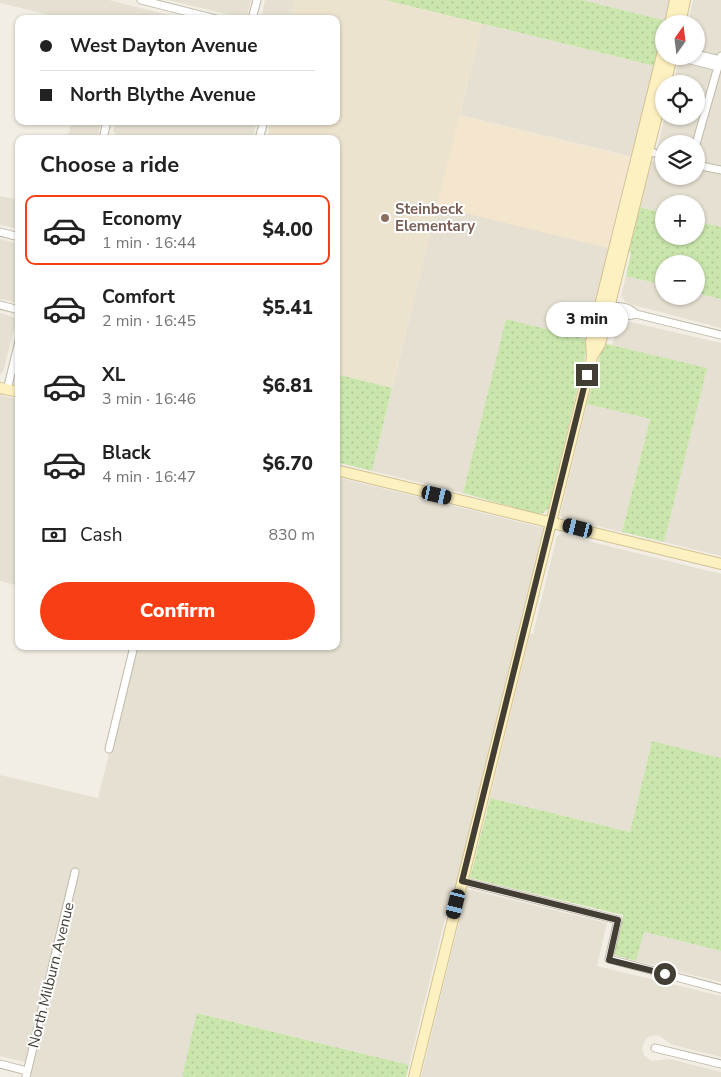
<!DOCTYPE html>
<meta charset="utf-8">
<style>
:root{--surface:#fff;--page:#f6f6f6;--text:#222;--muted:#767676;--line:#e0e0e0;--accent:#f73e15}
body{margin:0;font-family:"Nunito Sans",sans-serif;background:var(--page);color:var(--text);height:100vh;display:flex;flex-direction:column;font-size:19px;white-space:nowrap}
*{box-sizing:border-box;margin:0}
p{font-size:16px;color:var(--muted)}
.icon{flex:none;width:28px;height:28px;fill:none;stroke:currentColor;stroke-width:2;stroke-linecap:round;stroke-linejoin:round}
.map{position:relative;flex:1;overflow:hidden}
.side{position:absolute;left:15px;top:135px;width:325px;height:515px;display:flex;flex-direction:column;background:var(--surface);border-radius:10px;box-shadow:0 1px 4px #0004}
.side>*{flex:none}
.top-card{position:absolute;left:15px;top:15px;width:325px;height:110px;border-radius:10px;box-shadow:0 1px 4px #0004;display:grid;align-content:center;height:110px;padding:0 25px;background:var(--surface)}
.needle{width:32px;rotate:14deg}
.tools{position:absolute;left:655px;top:15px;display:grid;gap:10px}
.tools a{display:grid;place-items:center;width:50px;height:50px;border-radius:50%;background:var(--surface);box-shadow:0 1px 4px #0004;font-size:25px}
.end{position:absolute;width:22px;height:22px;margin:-11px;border:6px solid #433e34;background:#fff;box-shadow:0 0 0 2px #fff}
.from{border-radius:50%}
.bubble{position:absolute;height:35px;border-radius:18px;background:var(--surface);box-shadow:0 1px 4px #0004;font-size:16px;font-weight:800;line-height:35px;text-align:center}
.car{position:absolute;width:15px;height:30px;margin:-15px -8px;border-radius:6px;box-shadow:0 0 4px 1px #0007;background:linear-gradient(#222 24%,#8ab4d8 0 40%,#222 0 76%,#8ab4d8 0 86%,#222 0)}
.top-card b{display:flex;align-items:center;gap:18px;height:48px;font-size:19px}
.top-card b+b{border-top:1px solid var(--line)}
.top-card i{width:12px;height:12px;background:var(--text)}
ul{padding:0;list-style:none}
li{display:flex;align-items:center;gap:15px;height:70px;margin:0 10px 8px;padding:0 15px;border:2px solid transparent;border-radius:10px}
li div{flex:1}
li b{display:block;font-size:19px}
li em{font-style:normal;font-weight:800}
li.current{border-color:var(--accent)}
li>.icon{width:45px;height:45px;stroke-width:1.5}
h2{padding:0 25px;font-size:22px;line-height:60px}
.pay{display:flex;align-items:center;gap:12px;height:55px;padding:0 25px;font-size:19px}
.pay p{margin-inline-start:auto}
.cta{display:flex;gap:10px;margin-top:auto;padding:10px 25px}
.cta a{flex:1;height:58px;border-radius:30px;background:var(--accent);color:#fff;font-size:20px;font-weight:800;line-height:58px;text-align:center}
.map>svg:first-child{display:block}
</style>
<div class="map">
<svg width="721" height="1077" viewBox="0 0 721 1077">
<defs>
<pattern id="grass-dots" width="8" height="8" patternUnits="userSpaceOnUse" patternTransform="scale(1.25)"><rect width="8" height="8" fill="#cae6ac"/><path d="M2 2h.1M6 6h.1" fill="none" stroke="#afc695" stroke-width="1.8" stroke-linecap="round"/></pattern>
</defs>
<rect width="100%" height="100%" fill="#f2eee4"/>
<path fill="#e6e0d2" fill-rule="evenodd" d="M0,0H109L185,19H66L0,3Z
M168,0H251L247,16L243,18Z
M265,0H295L290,19H261Z
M582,0H672L667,21Z
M693,0H721V227L696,221V204H664V213L639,207L650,162H654L665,116H696V84H673L677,67L680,64L682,56H696V24H688ZM664,144H696V176H664Z
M482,24L655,66L633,157L460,115Z
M72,121H101L97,139H67Z
M116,121H257L252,139H132L116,135L113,131Z
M0,196L19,200V229L0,225Z
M437,206L611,248L589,340L506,320L463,493L372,471Z
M0,239L19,244V303L0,299Z
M626,276L664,285V296H696V293L721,299V328L626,303L621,296Z
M0,313L13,317L16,321L3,372L0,374Z
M622,320L721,343V556L664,542L706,369L612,345L617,323Z
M0,395L19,400V586L0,581Z
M587,404L650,419L622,532L562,518L560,515Z
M336,477L544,528L456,886H453L409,1065L198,1013L182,1077H30L53,981L45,979L25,1062L0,1056V775L98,798L136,646H336Z
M560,534L721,574V758L652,741L630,832L490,798L530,634H533L557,536Z
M467,889L607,923L597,966L721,996V1057L673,1045L658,1035L648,1037L644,1042L642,1048L644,1055L652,1061L670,1059L721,1072V1077H421Z
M643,932L721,951V982L636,961Z"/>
<path fill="#f4e5ce" d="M459,115L630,157L608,248L437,206Z"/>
<path fill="#ebe3cd" d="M295,0H385L482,24L392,388L336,374V139H267L270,121H336V19H290Z"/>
<path fill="url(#grass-dots)" d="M385,0H582L667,21L666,24H664V33L655,66Z
M639,207L664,213V236H696V221L721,227V299L696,293V264H664V285L626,276L631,253L628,251Z
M506,319L589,340L549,508L543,513L538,514L463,493Z
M607,344L707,368L664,542L622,532L650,419L587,404L603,345Z
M336,374L392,388L372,471L336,462Z
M652,741L721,758V951L644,932L636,961L614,955L623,915L470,878L490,798L630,832Z
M197,1013L409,1065L406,1077H182Z"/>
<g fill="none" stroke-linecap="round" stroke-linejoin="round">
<defs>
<path id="street" d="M141,0L216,19
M252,19L257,0
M696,54L720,60
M675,56L718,67
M103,139L107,121
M259,139L264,121
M696,144L721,56
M648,151L664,156
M696,165L721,170
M0,232L19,237
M0,305L19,310
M609,307C619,306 628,306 636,314L721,335
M609,308C618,313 626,318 636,314
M7,390L19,341
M109,749L134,646
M461,881L618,920L609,959L721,989
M655,1048L721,1064
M0,1064L27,1071
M26,1077L75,872"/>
<path id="secondary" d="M670,24L675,0
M680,24L685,0
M665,84L672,56
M592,357L600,344L664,87
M0,388L19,392
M336,470L721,564
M414,1077L592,357L591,342L664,47"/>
</defs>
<use href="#street" stroke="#c0b9a9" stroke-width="9"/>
<use href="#secondary" stroke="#d2c294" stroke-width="12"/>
<use href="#street" stroke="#fff" stroke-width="7"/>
<use href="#secondary" stroke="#fef1c1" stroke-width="10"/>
</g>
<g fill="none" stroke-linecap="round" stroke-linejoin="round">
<path stroke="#433e34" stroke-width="6" d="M587,375L462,881L618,920L609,960L665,974"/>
</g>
<circle fill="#8d6e63" stroke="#fff" stroke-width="2" cx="385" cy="218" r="5"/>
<g text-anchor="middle" stroke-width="4" stroke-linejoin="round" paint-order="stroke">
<g font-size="15" font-weight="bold" fill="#785e54" stroke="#fff" text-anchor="start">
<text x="395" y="214">Steinbeck<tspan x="395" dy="17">Elementary</tspan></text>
</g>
<g font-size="15" fill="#433e34" stroke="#fff">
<text transform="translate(51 975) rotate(-76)" y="5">North Milburn Avenue</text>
</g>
</g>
</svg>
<div class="tools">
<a><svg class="needle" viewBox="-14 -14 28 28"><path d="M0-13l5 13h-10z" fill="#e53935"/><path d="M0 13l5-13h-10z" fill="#767676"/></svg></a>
<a><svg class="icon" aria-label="locate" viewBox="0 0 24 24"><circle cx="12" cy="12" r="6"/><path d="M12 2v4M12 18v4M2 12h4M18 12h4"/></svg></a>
<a><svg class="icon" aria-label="layers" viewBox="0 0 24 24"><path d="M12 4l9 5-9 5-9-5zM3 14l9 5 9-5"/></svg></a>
<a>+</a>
<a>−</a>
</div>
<i class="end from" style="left:665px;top:974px"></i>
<i class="end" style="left:587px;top:375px"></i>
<div class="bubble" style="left:546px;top:302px;width:82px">3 min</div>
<i class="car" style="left:437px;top:495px;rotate:103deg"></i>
<i class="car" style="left:578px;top:528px;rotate:284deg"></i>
<i class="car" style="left:456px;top:904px;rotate:194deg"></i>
<div class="top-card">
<b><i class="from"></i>West Dayton Avenue</b>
<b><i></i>North Blythe Avenue</b>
</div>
<section class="side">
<h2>Choose a ride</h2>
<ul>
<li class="current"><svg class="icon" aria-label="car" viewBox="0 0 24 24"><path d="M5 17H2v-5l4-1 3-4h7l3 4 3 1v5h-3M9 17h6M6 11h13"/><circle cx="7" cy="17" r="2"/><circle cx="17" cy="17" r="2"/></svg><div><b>Economy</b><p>1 min · 16:44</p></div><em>$4.00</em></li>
<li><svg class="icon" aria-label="car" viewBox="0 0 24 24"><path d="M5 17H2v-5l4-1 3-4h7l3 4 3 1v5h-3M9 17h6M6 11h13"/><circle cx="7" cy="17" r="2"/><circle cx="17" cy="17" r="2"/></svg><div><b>Comfort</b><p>2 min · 16:45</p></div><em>$5.41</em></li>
<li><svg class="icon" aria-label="car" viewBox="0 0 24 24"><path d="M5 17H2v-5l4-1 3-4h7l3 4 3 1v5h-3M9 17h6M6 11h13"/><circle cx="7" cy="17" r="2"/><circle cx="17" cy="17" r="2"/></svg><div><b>XL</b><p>3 min · 16:46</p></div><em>$6.81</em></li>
<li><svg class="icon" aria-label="car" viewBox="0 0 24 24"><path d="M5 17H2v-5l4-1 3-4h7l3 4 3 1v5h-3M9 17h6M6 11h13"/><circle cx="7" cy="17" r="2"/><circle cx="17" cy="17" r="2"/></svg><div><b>Black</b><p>4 min · 16:47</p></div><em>$6.70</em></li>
</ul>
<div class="pay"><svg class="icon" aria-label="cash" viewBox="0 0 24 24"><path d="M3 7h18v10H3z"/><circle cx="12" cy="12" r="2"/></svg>Cash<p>830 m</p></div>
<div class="cta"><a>Confirm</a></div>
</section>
</div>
